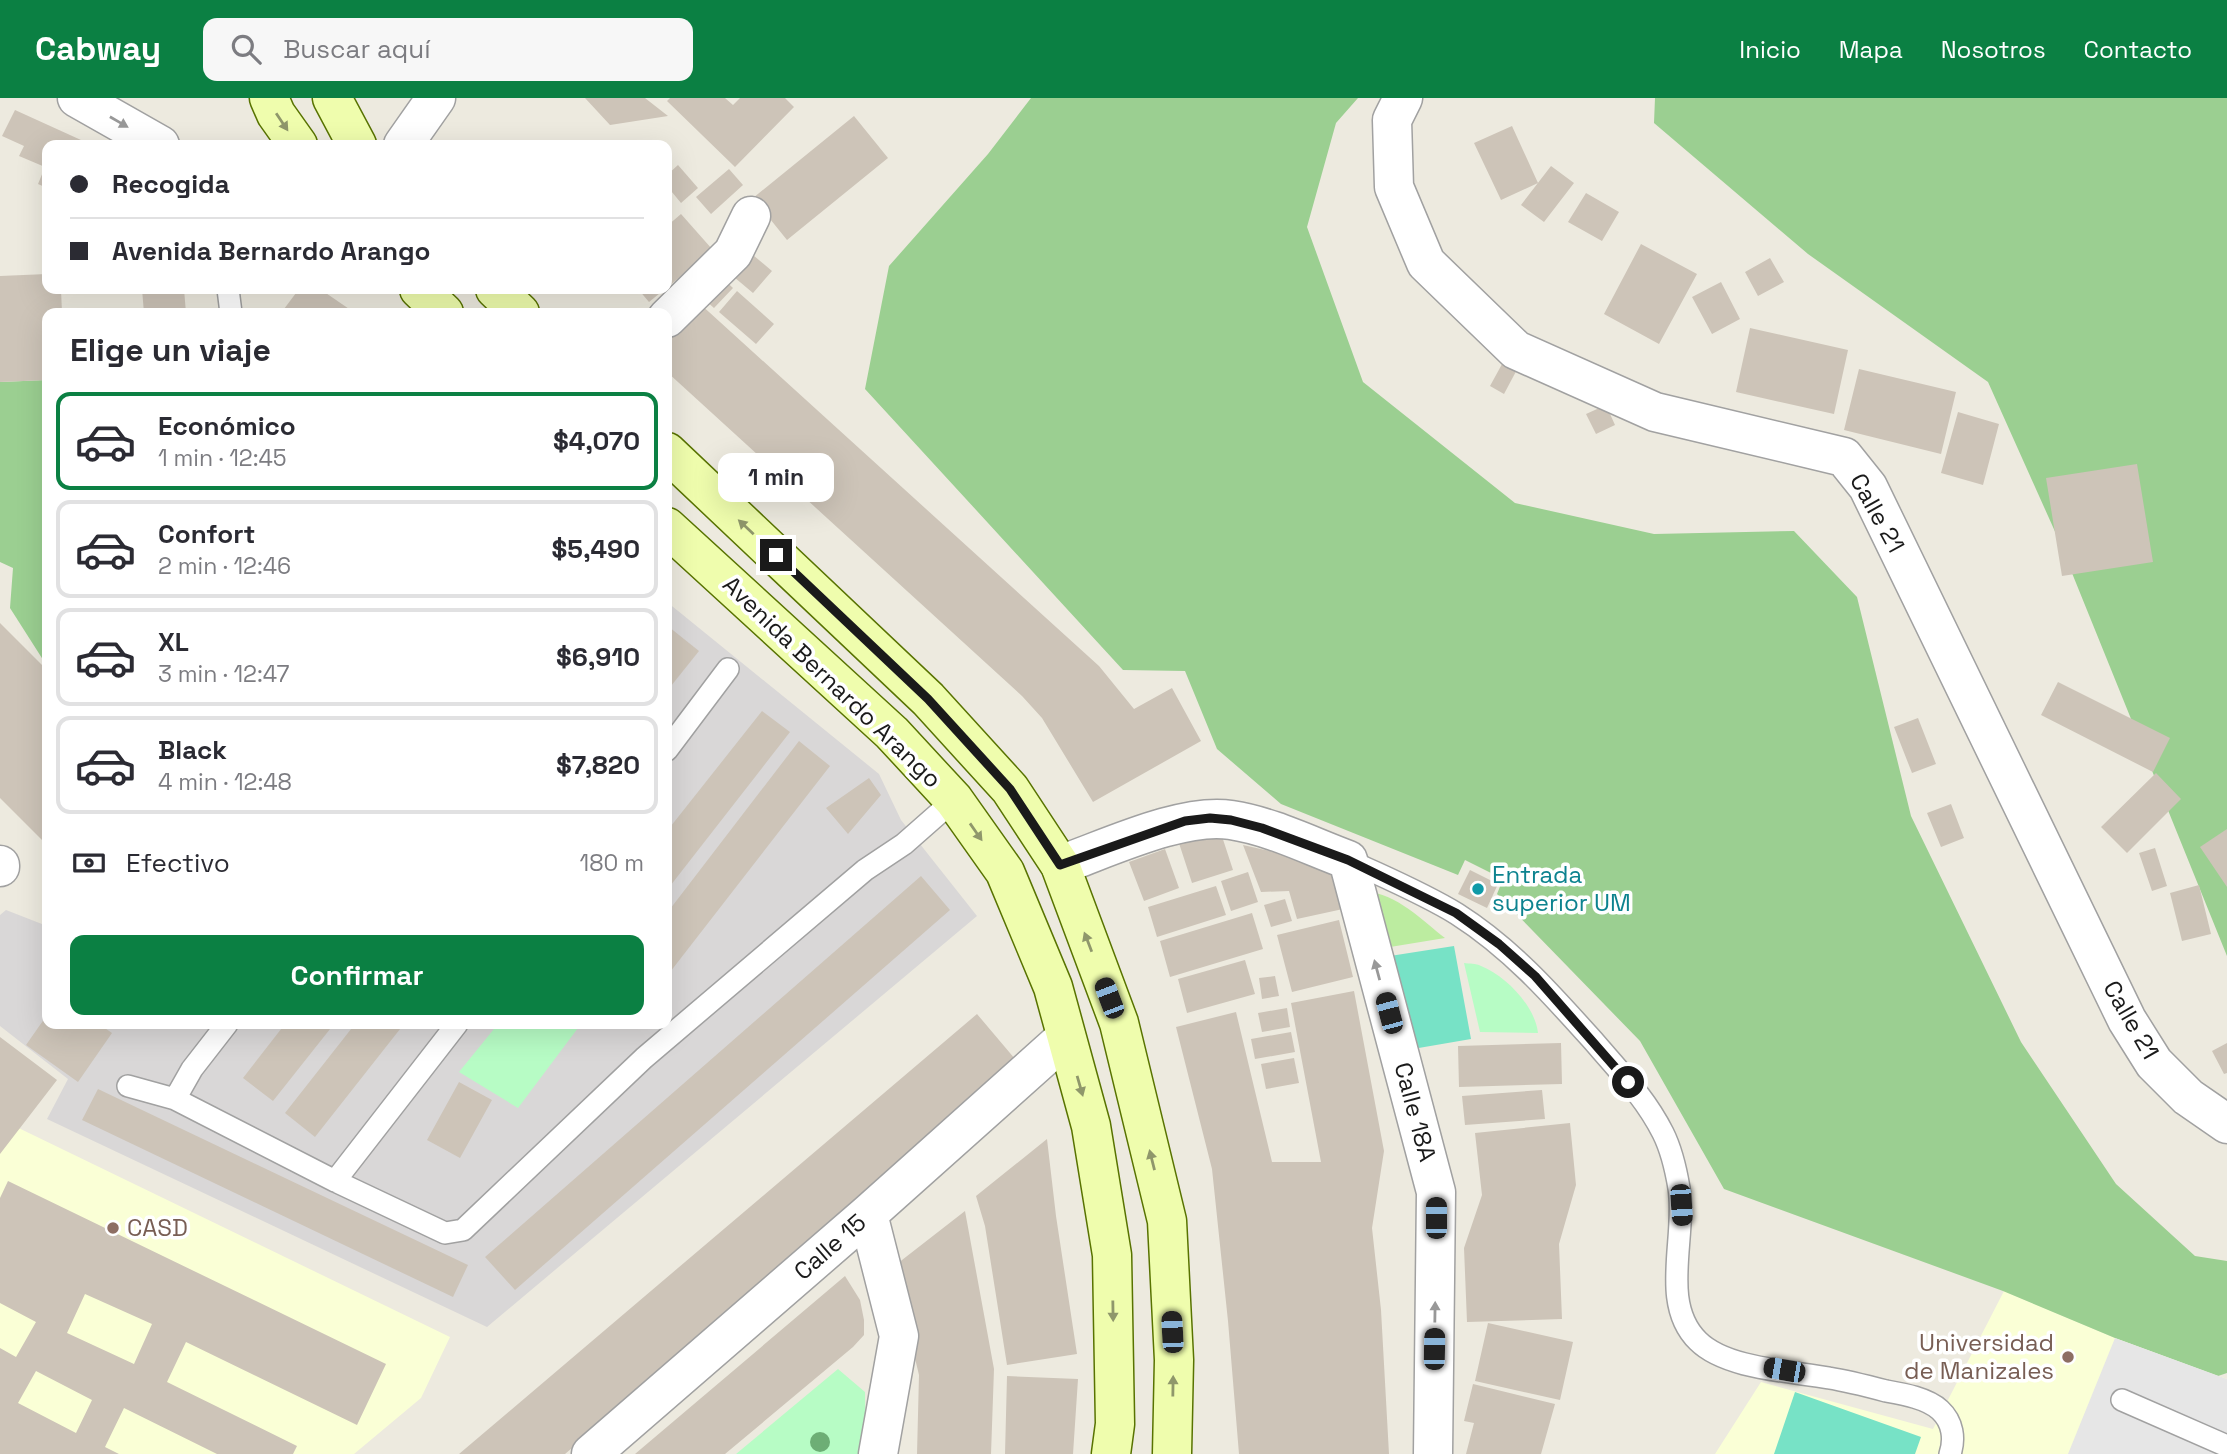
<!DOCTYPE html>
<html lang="es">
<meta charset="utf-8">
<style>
:root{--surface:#fff;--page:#f7f7f7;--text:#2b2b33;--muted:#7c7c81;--line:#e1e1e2;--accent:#0b8043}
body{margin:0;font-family:"Space Grotesk",sans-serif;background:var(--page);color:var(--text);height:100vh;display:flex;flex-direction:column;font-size:26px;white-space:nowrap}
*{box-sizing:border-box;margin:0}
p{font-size:23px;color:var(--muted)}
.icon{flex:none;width:38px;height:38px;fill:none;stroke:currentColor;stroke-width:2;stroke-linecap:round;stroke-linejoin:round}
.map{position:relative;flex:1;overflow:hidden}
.drawer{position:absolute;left:42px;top:210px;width:630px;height:721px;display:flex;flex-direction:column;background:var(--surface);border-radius:14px;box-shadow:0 7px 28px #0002}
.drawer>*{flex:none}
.guide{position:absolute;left:42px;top:42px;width:630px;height:154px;border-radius:14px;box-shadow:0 7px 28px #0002;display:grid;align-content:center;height:154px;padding:0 28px;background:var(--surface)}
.end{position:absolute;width:32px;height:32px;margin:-16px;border:9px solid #1a1a1a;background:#fff;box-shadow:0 0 0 4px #fff}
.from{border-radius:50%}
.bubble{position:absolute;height:49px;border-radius:14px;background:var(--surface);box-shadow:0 7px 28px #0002;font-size:23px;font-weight:800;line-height:49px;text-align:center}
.car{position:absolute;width:21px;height:42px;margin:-21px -10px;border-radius:9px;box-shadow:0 0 5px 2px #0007;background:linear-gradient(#222 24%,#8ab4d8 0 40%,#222 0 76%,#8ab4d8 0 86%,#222 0)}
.guide b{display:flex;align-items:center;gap:24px;height:66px;font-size:26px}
.guide b+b{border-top:2px solid var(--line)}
.guide i{width:18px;height:18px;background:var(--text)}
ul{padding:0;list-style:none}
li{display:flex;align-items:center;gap:21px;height:98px;margin:0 14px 10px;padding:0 14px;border:4px solid var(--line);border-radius:14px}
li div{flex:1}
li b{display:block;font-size:26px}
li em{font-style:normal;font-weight:800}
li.selected{border-color:var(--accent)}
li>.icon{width:63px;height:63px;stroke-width:1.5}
h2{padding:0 28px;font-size:32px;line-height:84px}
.pay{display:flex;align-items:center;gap:18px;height:77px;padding:0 28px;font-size:26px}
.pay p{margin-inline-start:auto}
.primary-button{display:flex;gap:14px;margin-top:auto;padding:14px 28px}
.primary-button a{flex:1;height:80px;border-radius:14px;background:var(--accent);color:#fff;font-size:28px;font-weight:800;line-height:80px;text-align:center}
header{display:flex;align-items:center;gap:42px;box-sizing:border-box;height:98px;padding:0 35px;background:var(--accent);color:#fff}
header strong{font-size:33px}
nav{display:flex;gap:38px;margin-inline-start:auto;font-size:24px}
.search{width:490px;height:63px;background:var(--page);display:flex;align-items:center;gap:18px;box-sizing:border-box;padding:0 24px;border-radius:14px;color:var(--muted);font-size:26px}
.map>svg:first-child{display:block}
</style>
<header>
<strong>Cabway</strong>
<div class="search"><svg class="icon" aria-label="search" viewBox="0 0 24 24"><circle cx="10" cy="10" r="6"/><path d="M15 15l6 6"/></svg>Buscar aquí</div>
<nav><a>Inicio</a><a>Mapa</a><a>Nosotros</a><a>Contacto</a></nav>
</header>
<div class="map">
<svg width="2227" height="1356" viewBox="0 0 2227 1356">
<rect width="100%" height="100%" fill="#edeadf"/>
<path fill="#d9d7d7" d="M667,504L879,676L901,722L977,818L487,1229L47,1021L68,981L0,928V817L6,812L47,828V926H667Z"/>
<path fill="#faffd6" d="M0,1021L450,1239L421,1300L354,1356H0Z
M2004,1193L2115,1240L2227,1281V1356H1715L1761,1284L1933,1331Z"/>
<path fill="#bceca0" d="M1367,794C1396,795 1423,823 1445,840L1384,850Z"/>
<path fill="#9bcf91" d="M1031,0H1358L1336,25L1307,129L1363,284L1515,405L1654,436L1794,433L1857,499L1911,718L2021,944L2116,1086L2195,1158L2227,1163V1275L2218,1278L2115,1240L2003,1193L1724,1091L1640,943L1497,796L1503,781L1465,762L1458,777L1281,706L1217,651L1185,573L1123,572L865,291L889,168L988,56Z
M1655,0H2227V858L2057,438L1988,284L1808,156L1654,25Z
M47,282V568L10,510L13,470L0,464V284Z"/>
<path fill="#b7fcc5" d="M1464,865C1469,866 1476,865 1481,868C1506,878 1535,908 1538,935L1480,934Z
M498,926H581L518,1010L459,974Z
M838,1271L865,1294L866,1356H736Z"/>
<path fill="#77e2c6" d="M1454,848L1471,941L1407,952L1390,858Z
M1795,1294L1921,1339L1915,1356H1774Z"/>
<path fill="#e6e6e6" d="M2115,1240L2227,1281V1356H2068Z"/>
<path fill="#cdc4b8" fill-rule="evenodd" d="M585,0H645L668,18L610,27Z
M670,0H725L733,7L740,0H785L794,9L735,69L667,3Z
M15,12L92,47H47V90L38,86L45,69L19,58L24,48L2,38Z
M854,18L888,60L787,142L753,100Z
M1512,28L1538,85L1501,102L1474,45Z
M678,67L698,90L681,105L667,88V77Z
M1551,68L1574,85L1544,124L1521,107Z
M729,71L743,87L711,116L696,99Z
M1586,95L1619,114L1602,143L1568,124Z
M681,116L712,151L667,190V128Z
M1641,146L1697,176L1659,246L1604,216Z
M747,152L772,173L753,195L728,174Z
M1770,160L1784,184L1758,198L1745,174Z
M717,175L733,190L714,210L698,196Z
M47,176V191H61L62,215H47V282L0,284V178Z
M1721,184L1740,221L1712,236L1692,199Z
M142,191H184L186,215H144Z
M299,191H320L355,215H281Z
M638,191H665L649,204Z
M737,193L774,226L756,246L719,214Z
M698,204L1099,568L1134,611L1172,590L1201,643L1093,704L1042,620L1022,598L667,274V238Z
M1750,230L1848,252L1834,316L1736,294Z
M1507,257L1521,264L1504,296L1490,288Z
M1859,271L1956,294L1941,356L1844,332Z
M1606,307L1615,327L1596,336L1586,316Z
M1958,314L1999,326L1983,387L1941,375Z
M2137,366L2153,464L2062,478L2046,380Z
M0,525L47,572V747L0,700Z
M669,529L699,553L667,593V532Z
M2058,584L2170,640L2153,674L2041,617Z
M762,613L790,634L667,792V733Z
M1918,620L1936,666L1912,675L1894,629Z
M799,643L830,668L667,878V815Z
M2156,675L2181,701L2127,755L2101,729Z
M869,680L881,697L848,736L826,710Z
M1951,706L1964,740L1941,749L1927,715Z
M1217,723L1233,772L1192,785L1176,736Z
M2227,731V789L2200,749Z
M1243,747L1336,768L1343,811L1297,821L1289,793L1261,794Z
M2155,750L2167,788L2152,793L2139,755Z
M1165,751L1179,790L1144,803L1129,764Z
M1470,772L1498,786L1487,810L1458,796Z
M1248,774L1258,804L1231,813L1221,783Z
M921,778L950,812L515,1192L485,1159Z
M2199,787L2211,836L2182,843L2170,795Z
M1216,788L1226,817L1157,839L1148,809Z
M1285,801L1292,823L1271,829L1264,807Z
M1252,815L1263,851L1170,879L1160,843Z
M1339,822L1353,879L1292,894L1277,837Z
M1245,862L1255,896L1187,915L1178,881Z
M1275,878L1279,898L1262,901L1259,880Z
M1354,893L1384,1053L1372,1130L1381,1212L1389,1356H1239L1228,1223L1212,1071L1176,929L1236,914L1272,1064H1321L1291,905Z
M1287,910L1290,929L1262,934L1258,915Z
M977,916L1021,968L565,1356H459Z
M47,917V926H99L112,935L78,984L26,947Z
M285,926H334L273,1003L243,980Z
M355,926H404L315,1039L285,1015Z
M1291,934L1295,954L1255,961L1251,941Z
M0,939L57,982L0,1056Z
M1561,945L1562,986L1459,989L1458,948Z
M2227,945V975L2224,976L2212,953Z
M1294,960L1299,985L1266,991L1261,966Z
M459,984L492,1002L460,1060L427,1042Z
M98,991L468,1167L453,1199L82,1022Z
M1542,992L1545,1021L1465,1027L1462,998Z
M1570,1025L1576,1087L1559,1146L1562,1221L1467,1224L1464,1150L1482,1097L1475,1035Z
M1047,1041L1056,1118L1077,1256L1007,1267L985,1128L976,1098Z
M8,1083L386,1266L357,1327L186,1244L167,1284L297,1348L293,1356H217L124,1310L105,1349L119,1356H0V1250L16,1259L36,1224L0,1205V1100ZM85,1196L152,1226L134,1266L67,1235ZM36,1273L92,1302L76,1335L18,1305Z
M965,1113L994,1271L991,1356H917L919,1277L893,1169Z
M845,1178L860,1202L864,1222V1237L853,1249L725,1356H635Z
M1488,1225L1573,1244L1560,1302L1475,1283Z
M1007,1278L1078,1281L1073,1356H1005Z
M1473,1286L1555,1306L1541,1356H1466L1474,1325L1464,1323Z"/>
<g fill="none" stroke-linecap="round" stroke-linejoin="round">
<defs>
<path id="service" d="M228,191L231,215
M667,652L728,571
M1348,762C1384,779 1423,795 1457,816C1512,851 1553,898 1596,946C1620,974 1646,1001 1663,1035C1671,1051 1676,1072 1679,1090C1687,1139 1659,1205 1698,1243C1726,1271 1791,1273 1829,1280C1848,1283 1867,1288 1886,1293C1903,1296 1927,1300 1940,1312C1953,1324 1955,1341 1950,1356
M128,988L175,1001L335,1083L445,1135L463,1132L644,960L865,772L904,746L954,702
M175,1001L192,971L227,926
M335,1083L457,926
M2122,1302L2227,1348"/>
<path id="minor" d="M77,0L160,47
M1403,0L1392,22L1394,89L1426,165L1516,252L1655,314L1844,359L1868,389L2127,922L2154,965L2188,999L2227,1026
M403,47L436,0
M667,220L733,155L751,118
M0,767V769
M1060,767C1106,751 1183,714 1231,722C1271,728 1310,748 1348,762L1436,1094L1433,1356
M868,1116L899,1238L878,1356
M591,1356L868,1116L1066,939"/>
<path id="secondary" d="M269,0L276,16L298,47
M332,0L357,47
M419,191L444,215
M495,191L520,215
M667,354L928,601L1010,691L1060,767L1119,925L1167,1123L1174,1262L1172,1356
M667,429L892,635L954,702L1005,774L1053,889L1091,1028L1112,1157L1115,1326L1111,1356"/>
</defs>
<use href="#service" stroke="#a1a1a1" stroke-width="24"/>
<use href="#minor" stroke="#a1a1a1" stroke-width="41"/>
<use href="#secondary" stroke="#587300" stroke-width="41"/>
<use href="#service" stroke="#fff" stroke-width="21"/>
<use href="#minor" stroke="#fff" stroke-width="38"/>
<use href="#secondary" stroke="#effdad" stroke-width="38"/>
</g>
<circle fill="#6dae75" cx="820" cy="1344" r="10"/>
<defs><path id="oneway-solid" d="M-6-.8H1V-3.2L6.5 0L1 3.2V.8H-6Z" transform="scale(1.75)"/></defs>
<g fill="#989898">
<use href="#oneway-solid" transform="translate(119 24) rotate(30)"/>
<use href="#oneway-solid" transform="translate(1377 872) rotate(-105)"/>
<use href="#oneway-solid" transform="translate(1435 1214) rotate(-89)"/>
</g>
<g fill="#8f976b">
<use href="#oneway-solid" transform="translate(282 24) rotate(56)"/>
<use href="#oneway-solid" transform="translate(746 429) rotate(-137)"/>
<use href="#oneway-solid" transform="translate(976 734) rotate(55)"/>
<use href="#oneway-solid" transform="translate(1088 844) rotate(-111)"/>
<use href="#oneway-solid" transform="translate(1080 988) rotate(74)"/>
<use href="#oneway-solid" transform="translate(1152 1062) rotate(-104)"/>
<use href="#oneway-solid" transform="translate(1113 1213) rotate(89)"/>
<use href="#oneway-solid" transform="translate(1173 1288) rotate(-89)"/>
</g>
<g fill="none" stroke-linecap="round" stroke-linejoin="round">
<path stroke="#1a1a1a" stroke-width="9" d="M776,457L928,601L1010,691L1060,767L1185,723L1210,720L1231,722L1262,730L1348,762L1456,815L1499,846L1535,878L1628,984"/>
</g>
<circle fill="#0f9aa8" stroke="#fff" stroke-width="2.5" cx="1478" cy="791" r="7"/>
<g fill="#8d6e63" stroke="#fff" stroke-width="2.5">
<circle cx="113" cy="1130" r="7"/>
<circle cx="2068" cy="1259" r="7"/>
</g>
<g text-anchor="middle" stroke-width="7" stroke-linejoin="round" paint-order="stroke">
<g font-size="24" fill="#1a1a1a" stroke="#fff">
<text transform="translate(1877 415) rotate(61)" y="8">Calle 21</text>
<text transform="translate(832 584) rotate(44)" y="8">Avenida Bernardo Arango</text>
<text transform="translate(2131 922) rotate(60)" y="8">Calle 21</text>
<text transform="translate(1415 1014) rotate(75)" y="8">Calle 18A</text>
<text transform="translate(830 1149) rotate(-41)" y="8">Calle 15</text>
</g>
<g font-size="24" fill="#0d838f" stroke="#fff" text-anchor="start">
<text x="1492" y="785">Entrada<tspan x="1492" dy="28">superior UM</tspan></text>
</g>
<g font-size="24" fill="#785e54" stroke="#fff" text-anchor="start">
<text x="127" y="1138">CASD</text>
<text x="2054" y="1253" text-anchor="end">Universidad<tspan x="2054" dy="28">de Manizales</tspan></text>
</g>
</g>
</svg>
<i class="end from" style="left:1628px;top:984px"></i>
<i class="end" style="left:776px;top:457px"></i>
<div class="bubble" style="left:718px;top:355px;width:116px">1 min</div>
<i class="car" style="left:1109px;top:900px;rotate:339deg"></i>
<i class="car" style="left:1389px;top:915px;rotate:345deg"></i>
<i class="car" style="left:1681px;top:1107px;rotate:176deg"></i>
<i class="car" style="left:1436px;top:1120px;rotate:0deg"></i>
<i class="car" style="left:1172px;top:1234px;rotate:357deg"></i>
<i class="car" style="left:1434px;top:1251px;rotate:1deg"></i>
<i class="car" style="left:1784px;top:1272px;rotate:280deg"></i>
<div class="guide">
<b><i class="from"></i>Recogida</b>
<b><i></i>Avenida Bernardo Arango</b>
</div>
<section class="drawer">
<h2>Elige un viaje</h2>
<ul>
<li class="selected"><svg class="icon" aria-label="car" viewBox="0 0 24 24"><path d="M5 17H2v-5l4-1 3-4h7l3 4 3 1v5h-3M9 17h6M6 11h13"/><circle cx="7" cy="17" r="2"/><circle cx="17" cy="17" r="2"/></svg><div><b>Económico</b><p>1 min · 12:45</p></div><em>$4,070</em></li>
<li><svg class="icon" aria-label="car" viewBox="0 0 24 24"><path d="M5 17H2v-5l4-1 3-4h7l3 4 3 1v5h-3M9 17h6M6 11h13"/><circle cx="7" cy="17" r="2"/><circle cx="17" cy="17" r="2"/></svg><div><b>Confort</b><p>2 min · 12:46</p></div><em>$5,490</em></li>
<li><svg class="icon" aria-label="car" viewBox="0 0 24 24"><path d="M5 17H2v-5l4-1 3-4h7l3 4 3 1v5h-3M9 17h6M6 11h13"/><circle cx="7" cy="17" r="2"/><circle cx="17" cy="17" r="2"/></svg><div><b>XL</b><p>3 min · 12:47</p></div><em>$6,910</em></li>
<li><svg class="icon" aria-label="car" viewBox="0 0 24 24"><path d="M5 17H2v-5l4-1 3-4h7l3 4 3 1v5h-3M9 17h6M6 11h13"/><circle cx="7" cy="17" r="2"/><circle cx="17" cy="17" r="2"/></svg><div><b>Black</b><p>4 min · 12:48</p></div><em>$7,820</em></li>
</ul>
<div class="pay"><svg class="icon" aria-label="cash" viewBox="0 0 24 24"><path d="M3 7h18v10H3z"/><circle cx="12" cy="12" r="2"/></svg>Efectivo<p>180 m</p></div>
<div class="primary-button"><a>Confirmar</a></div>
</section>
</div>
